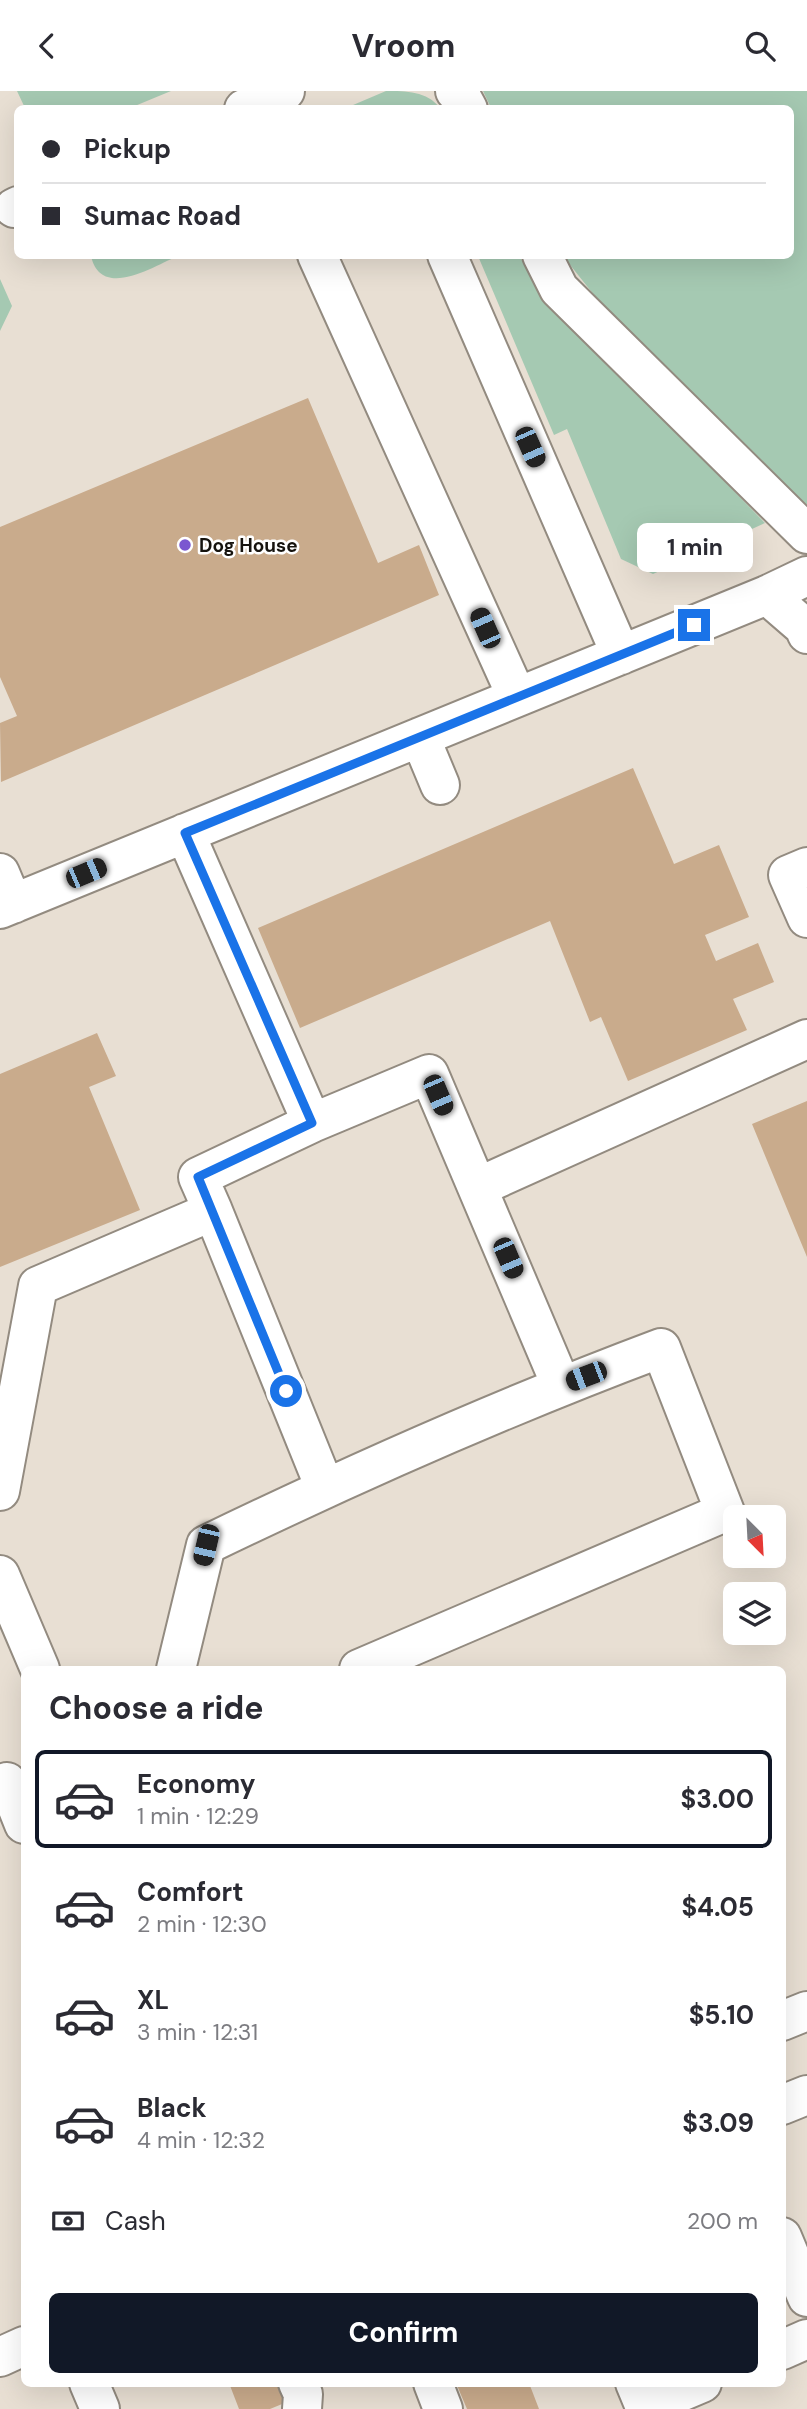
<!DOCTYPE html>
<meta charset="utf-8">
<style>
:root{--surface:#fff;--page:#f2f2f3;--text:#2b2b33;--muted:#7c7c81;--line:#e1e1e2;--accent:#111827}
body{margin:0;font-family:"DM Sans",sans-serif;background:var(--page);color:var(--text);height:100vh;display:flex;flex-direction:column;font-size:26px;white-space:nowrap}
*{box-sizing:border-box;margin:0}
p{font-size:23px;color:var(--muted)}
.icon{flex:none;width:38px;height:38px;fill:none;stroke:currentColor;stroke-width:2;stroke-linecap:round;stroke-linejoin:round}
.map{position:relative;flex:1;overflow:hidden}
.drawer{position:absolute;left:21px;top:1575px;width:765px;height:721px;display:flex;flex-direction:column;background:var(--surface);border-radius:10px;box-shadow:0 7px 28px #0002}
.drawer>*{flex:none}
.top-card{position:absolute;left:14px;top:14px;width:780px;height:154px;border-radius:10px;box-shadow:0 7px 28px #0002;display:grid;align-content:center;height:154px;padding:0 28px;background:var(--surface)}
.needle{width:46px;rotate:156deg}
.tools{position:absolute;left:723px;top:1414px;display:grid;gap:14px}
.tools a{display:grid;place-items:center;width:63px;height:63px;border-radius:10px;background:var(--surface);box-shadow:0 7px 28px #0002;font-size:35px}
.end{position:absolute;width:32px;height:32px;margin:-16px;border:9px solid #1a73e8;background:#fff;box-shadow:0 0 0 4px #fff}
.from{border-radius:50%}
.bubble{position:absolute;height:49px;border-radius:10px;background:var(--surface);box-shadow:0 7px 28px #0002;font-size:23px;font-weight:700;line-height:49px;text-align:center}
.car{position:absolute;width:21px;height:42px;margin:-21px -10px;border-radius:9px;box-shadow:0 0 5px 2px #0007;background:linear-gradient(#222 24%,#8ab4d8 0 40%,#222 0 76%,#8ab4d8 0 86%,#222 0)}
.top-card b{display:flex;align-items:center;gap:24px;height:66px;font-size:26px}
.top-card b+b{border-top:2px solid var(--line)}
.top-card i{width:18px;height:18px;background:var(--text)}
ul{padding:0;list-style:none}
li{display:flex;align-items:center;gap:21px;height:98px;margin:0 14px 10px;padding:0 14px;border:4px solid transparent;border-radius:10px}
li div{flex:1}
li b{display:block;font-size:26px}
li em{font-style:normal;font-weight:700}
li.on{border-color:var(--accent)}
li>.icon{width:63px;height:63px;stroke-width:1.5}
h2{padding:0 28px;font-size:32px;line-height:84px}
.pay{display:flex;align-items:center;gap:18px;height:77px;padding:0 28px;font-size:26px}
.pay p{margin-inline-start:auto}
.button{display:flex;gap:14px;margin-top:auto;padding:14px 28px}
.button a{flex:1;height:80px;border-radius:10px;background:var(--accent);color:#fff;font-size:28px;font-weight:700;line-height:80px;text-align:center}
header{display:flex;justify-content:space-between;align-items:center;height:91px;padding:0 28px;background:var(--surface);font-size:32px;font-weight:700}
.map>svg:first-child{display:block}
</style>
<header><svg class="icon" aria-label="back" viewBox="0 0 24 24"><path d="M15 5l-7 7 7 7"/></svg>Vroom<svg class="icon" aria-label="search" viewBox="0 0 24 24"><circle cx="10" cy="10" r="6"/><path d="M15 15l6 6"/></svg></header>
<div class="map">
<svg width="807" height="2318" viewBox="0 0 807 2318">
<rect width="100%" height="100%" fill="#e8dfd3"/>
<path fill="#a5c9b2" d="M17,0H171L130,17H25Z
M386,0C406,0 427,0 440,17H346Z
M483,0H807V413L801,415L598,209L563,165L791,164V18L491,17Z
M91,165V164L178,165C152,176 101,209 91,165Z
M478,165H519L548,209L765,432L653,483L621,468L567,338L554,344Z
M0,188L12,215L0,240Z"/>
<path fill="#c9ab8c" d="M308,307L378,472L419,454L439,504L1,691L0,632L17,625L0,586V436Z
M633,677L674,773L719,754L749,826L705,844L716,870L758,852L774,891L733,908L747,939L628,990L601,926L590,931L550,830L300,937L258,837Z
M97,942L116,985L89,996L140,1119L0,1176V983Z
M807,1010V1166L752,1033Z
M229,2292H279L287,2311L270,2318H239Z
M456,2292H529L539,2318H467Z"/>
<g fill="none" stroke-linecap="round" stroke-linejoin="round">
<defs>
<path id="minor" d="M455,0L462,7L468,18
M244,18L285,0
M14,117L18,115
M317,164L517,606
M447,164L621,564
M542,164L559,198L807,443
M767,504L804,536L807,543
M420,646L440,694
M185,742L312,1032L429,983L561,1294
M807,776L788,784L807,827
M0,782L13,813
M0,818L767,504L807,485
M478,1096L807,948
M213,1120L198,1086L312,1032
M0,1400L38,1195L213,1120L325,1397
M0,1484L40,1578
M176,1578L206,1454C355,1382 506,1315 661,1257L725,1421L359,1578
M7,1691L24,1733
M782,1930L807,1920
M782,2014L807,2004
M782,2146L807,2206
M782,2259L807,2248
M0,2266L24,2255
M89,2292L100,2318
M298,2292L303,2303L302,2318
M433,2292L443,2318
M635,2292L645,2316L702,2292"/>
</defs>
<use href="#minor" stroke="#938b80" stroke-width="42"/>
<use href="#minor" stroke="#fff" stroke-width="38"/>
</g>
<g fill="none" stroke-linecap="round" stroke-linejoin="round">
<path stroke="#1a73e8" stroke-width="9" d="M286,1300L198,1086L312,1032L185,742L694,534"/>
</g>
<circle fill="#7b57d0" stroke="#fff" stroke-width="2.5" cx="185" cy="454" r="7"/>
<g text-anchor="middle" stroke-width="5" stroke-linejoin="round" paint-order="stroke">
<g font-size="19" font-weight="bold" fill="#16130e" stroke="#fff" text-anchor="start">
<text x="199" y="461">Dog House</text>
</g>
</g>
</svg>
<div class="tools">
<a><svg class="needle" viewBox="-14 -14 28 28"><path d="M0-13l5 13h-10z" fill="#e53935"/><path d="M0 13l5-13h-10z" fill="#7c7c81"/></svg></a>
<a><svg class="icon" aria-label="layers" viewBox="0 0 24 24"><path d="M12 4l9 5-9 5-9-5zM3 14l9 5 9-5"/></svg></a>
</div>
<i class="end from" style="left:286px;top:1300px"></i>
<i class="end" style="left:694px;top:534px"></i>
<div class="bubble" style="left:637px;top:432px;width:116px">1 min</div>
<i class="car" style="left:530px;top:356px;rotate:156deg"></i>
<i class="car" style="left:485px;top:537px;rotate:336deg"></i>
<i class="car" style="left:86px;top:782px;rotate:67deg"></i>
<i class="car" style="left:438px;top:1004px;rotate:157deg"></i>
<i class="car" style="left:508px;top:1167px;rotate:157deg"></i>
<i class="car" style="left:586px;top:1285px;rotate:249deg"></i>
<i class="car" style="left:206px;top:1454px;rotate:193deg"></i>
<div class="top-card">
<b><i class="from"></i>Pickup</b>
<b><i></i>Sumac Road</b>
</div>
<section class="drawer">
<h2>Choose a ride</h2>
<ul>
<li class="on"><svg class="icon" aria-label="car" viewBox="0 0 24 24"><path d="M5 17H2v-5l4-1 3-4h7l3 4 3 1v5h-3M9 17h6M6 11h13"/><circle cx="7" cy="17" r="2"/><circle cx="17" cy="17" r="2"/></svg><div><b>Economy</b><p>1 min · 12:29</p></div><em>$3.00</em></li>
<li><svg class="icon" aria-label="car" viewBox="0 0 24 24"><path d="M5 17H2v-5l4-1 3-4h7l3 4 3 1v5h-3M9 17h6M6 11h13"/><circle cx="7" cy="17" r="2"/><circle cx="17" cy="17" r="2"/></svg><div><b>Comfort</b><p>2 min · 12:30</p></div><em>$4.05</em></li>
<li><svg class="icon" aria-label="car" viewBox="0 0 24 24"><path d="M5 17H2v-5l4-1 3-4h7l3 4 3 1v5h-3M9 17h6M6 11h13"/><circle cx="7" cy="17" r="2"/><circle cx="17" cy="17" r="2"/></svg><div><b>XL</b><p>3 min · 12:31</p></div><em>$5.10</em></li>
<li><svg class="icon" aria-label="car" viewBox="0 0 24 24"><path d="M5 17H2v-5l4-1 3-4h7l3 4 3 1v5h-3M9 17h6M6 11h13"/><circle cx="7" cy="17" r="2"/><circle cx="17" cy="17" r="2"/></svg><div><b>Black</b><p>4 min · 12:32</p></div><em>$3.09</em></li>
</ul>
<div class="pay"><svg class="icon" aria-label="cash" viewBox="0 0 24 24"><path d="M3 7h18v10H3z"/><circle cx="12" cy="12" r="2"/></svg>Cash<p>200 m</p></div>
<div class="button"><a>Confirm</a></div>
</section>
</div>
